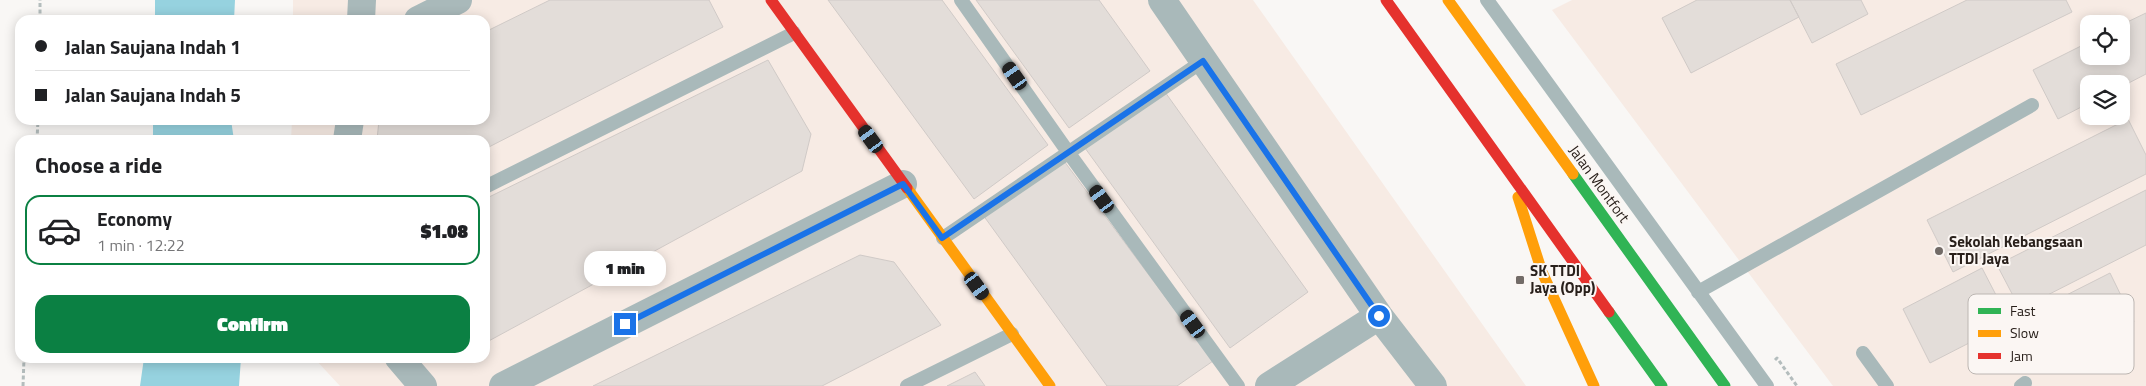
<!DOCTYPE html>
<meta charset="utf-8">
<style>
:root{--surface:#fff;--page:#f6f6f6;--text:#202124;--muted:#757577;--line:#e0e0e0;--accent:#0b8043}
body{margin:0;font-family:"Titillium Web",sans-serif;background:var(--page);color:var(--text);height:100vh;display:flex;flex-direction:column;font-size:19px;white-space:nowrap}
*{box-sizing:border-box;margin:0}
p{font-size:16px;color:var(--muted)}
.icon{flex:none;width:28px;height:28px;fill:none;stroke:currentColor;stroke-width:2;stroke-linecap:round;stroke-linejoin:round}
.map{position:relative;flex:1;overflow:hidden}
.drawer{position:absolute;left:15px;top:135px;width:475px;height:228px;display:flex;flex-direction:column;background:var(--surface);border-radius:15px;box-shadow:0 2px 12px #0003}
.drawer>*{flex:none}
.top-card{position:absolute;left:15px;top:15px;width:475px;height:110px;border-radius:15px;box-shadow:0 2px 12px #0003;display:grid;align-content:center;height:110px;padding:0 20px;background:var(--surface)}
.tools{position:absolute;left:2080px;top:15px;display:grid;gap:10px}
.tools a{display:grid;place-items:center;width:50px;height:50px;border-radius:10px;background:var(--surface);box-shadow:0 2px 12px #0003;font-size:25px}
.end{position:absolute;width:22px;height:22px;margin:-11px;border:6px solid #1a73e8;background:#fff;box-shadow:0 0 0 2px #fff}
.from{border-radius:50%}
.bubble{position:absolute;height:35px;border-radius:15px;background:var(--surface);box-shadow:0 2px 12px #0003;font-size:16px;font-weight:800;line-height:35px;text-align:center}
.car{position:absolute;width:15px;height:30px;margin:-15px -8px;border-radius:6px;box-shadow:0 0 4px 1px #0007;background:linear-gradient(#222 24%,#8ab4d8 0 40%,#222 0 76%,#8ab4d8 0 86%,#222 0)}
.top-card b{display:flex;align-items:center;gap:18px;height:48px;font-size:19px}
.top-card b+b{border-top:1px solid var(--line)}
.top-card i{width:12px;height:12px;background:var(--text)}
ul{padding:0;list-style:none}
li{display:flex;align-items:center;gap:15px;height:70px;margin:0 10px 8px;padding:0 10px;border:2px solid transparent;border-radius:15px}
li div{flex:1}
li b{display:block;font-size:19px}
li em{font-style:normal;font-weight:800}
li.on{border-color:var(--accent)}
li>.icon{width:45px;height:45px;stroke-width:1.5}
h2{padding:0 20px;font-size:22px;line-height:60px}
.action{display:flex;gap:10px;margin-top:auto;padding:10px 20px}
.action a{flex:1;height:58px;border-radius:15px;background:var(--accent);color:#fff;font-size:20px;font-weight:800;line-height:58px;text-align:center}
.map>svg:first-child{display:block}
</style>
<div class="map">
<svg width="2146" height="386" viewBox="0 0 2146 386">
<rect width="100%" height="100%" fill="#f9f7f5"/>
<path fill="#f7ebe4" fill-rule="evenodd" d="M293,0H1253L1526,386H340L314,358H485V140H291L292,120H485V20H293Z
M1572,0H2146V386H1833L1552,10ZM2089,24H2121V56H2089ZM2089,84H2121V116H2089Z"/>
<path fill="#96d2df" d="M155,0H235L234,20H155Z
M153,120H231L234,140H153Z
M144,358H241L239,386H140Z"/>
<path fill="#e3ddd9" stroke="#d0cac7" d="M550,0H709L723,27L485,149V140H377L379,120H485V32Z
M828,0H942L1048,145L974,199Z
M976,0H1099L1150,71L1069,128Z
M1697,0H1790L1799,17L1691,73L1662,18Z
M1790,0H1861L1868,14L1812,43Z
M1967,0H2066L2072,12L1861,115L1836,64Z
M2146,13V74L2121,87V84H2089V103L2058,119L2033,70L2089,42V56H2121V25Z
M768,60L811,134L802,171L485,343V199Z
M1165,92L1308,292L1230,348L1085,148Z
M2128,119L2146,155V174L1953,272L1927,220Z
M1064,161L1213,361L1177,386H1107L983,215Z
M2146,190V245L2020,309L1997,265Z
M860,255L894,262L941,325L822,386H593Z
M1982,268L2010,322L1930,363L1903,309Z
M2110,273L2134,322L2052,364L2027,315Z
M975,372L985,386H947Z"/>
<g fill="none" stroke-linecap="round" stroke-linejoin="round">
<path stroke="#b4bdbd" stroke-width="3" stroke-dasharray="4 2.5" stroke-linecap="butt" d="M40,20V0
M37,140L38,120
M1775,360L1777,358L1797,386
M23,386L24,358"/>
<path stroke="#a9b9ba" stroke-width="14" d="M961,0L1068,152L1238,386
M1487,0L1767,386
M485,187L794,33
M943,238L1203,61
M1698,292L2032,105
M1863,353L1887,386
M907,386L1012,334
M2021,386L2025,383"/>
<path stroke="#a9b9ba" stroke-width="28" d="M1162,0L1379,316L1433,386
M361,20L362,0
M418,20L458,0
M347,140L350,120
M399,358L423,386
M503,386L903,184
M1269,386L1379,316"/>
<path stroke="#30b455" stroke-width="11" d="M1573,174L1725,386
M1609,312L1662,386"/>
<path stroke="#ff9f0a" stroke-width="11" d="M1448,0L1573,174
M907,188L1050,386
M1518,197L1542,272L1594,386"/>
<path stroke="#e5322d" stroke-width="11" d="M771,0L907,188
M1386,0L1609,312"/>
</g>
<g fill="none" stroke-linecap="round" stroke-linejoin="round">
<path stroke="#1a73e8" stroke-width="6" d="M625,324L903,184L942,238L1203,61L1379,316"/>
</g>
<g fill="#726b67" stroke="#fbf6f3" stroke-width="2">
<circle cx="1939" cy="251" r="5"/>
<rect x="1515" y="275" width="10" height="10" rx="2.5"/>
</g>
<g text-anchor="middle" stroke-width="4" stroke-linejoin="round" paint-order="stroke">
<g font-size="15" fill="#29201b" stroke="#fbf6f3">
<text transform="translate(1599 184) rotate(54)" y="5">Jalan Montfort</text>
</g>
<g font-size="15" font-weight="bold" fill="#29201b" stroke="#fbf6f3" text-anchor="start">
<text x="1949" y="247">Sekolah Kebangsaan<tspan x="1949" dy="17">TTDI Jaya</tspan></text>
<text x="1530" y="276">SK TTDI<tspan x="1530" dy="17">Jaya (Opp)</tspan></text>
</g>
</g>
<rect x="1968" y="294" width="166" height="80" rx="8" fill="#fbf6f3" stroke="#bcb6b2" stroke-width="1"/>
<rect x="1978" y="308" width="23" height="6" fill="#30b455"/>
<rect x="1978" y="330" width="23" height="7" fill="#ff9f0a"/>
<rect x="1978" y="353" width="23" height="6" fill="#e5322d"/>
<g font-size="14" fill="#29201b">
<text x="2010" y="316">Fast</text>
<text x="2010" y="338">Slow</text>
<text x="2010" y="361">Jam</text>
</g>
</svg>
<div class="tools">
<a><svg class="icon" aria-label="locate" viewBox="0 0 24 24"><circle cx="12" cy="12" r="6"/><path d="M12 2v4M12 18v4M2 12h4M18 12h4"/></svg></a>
<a><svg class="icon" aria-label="layers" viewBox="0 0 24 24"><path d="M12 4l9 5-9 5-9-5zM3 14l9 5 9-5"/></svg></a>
</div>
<i class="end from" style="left:1379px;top:316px"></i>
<i class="end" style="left:625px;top:324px"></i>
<div class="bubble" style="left:584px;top:251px;width:82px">1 min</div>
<i class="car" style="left:1015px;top:76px;rotate:325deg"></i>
<i class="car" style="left:871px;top:139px;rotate:324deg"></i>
<i class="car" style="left:1102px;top:199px;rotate:324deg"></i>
<i class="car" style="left:977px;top:286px;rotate:144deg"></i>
<i class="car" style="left:1193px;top:324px;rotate:324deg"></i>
<div class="top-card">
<b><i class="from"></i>Jalan Saujana Indah 1</b>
<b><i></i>Jalan Saujana Indah 5</b>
</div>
<section class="drawer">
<h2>Choose a ride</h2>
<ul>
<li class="on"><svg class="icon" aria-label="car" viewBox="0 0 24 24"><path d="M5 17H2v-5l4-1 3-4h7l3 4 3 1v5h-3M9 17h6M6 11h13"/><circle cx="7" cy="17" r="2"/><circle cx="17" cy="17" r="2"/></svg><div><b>Economy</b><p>1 min · 12:22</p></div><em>$1.08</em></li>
</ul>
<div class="action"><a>Confirm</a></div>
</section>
</div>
